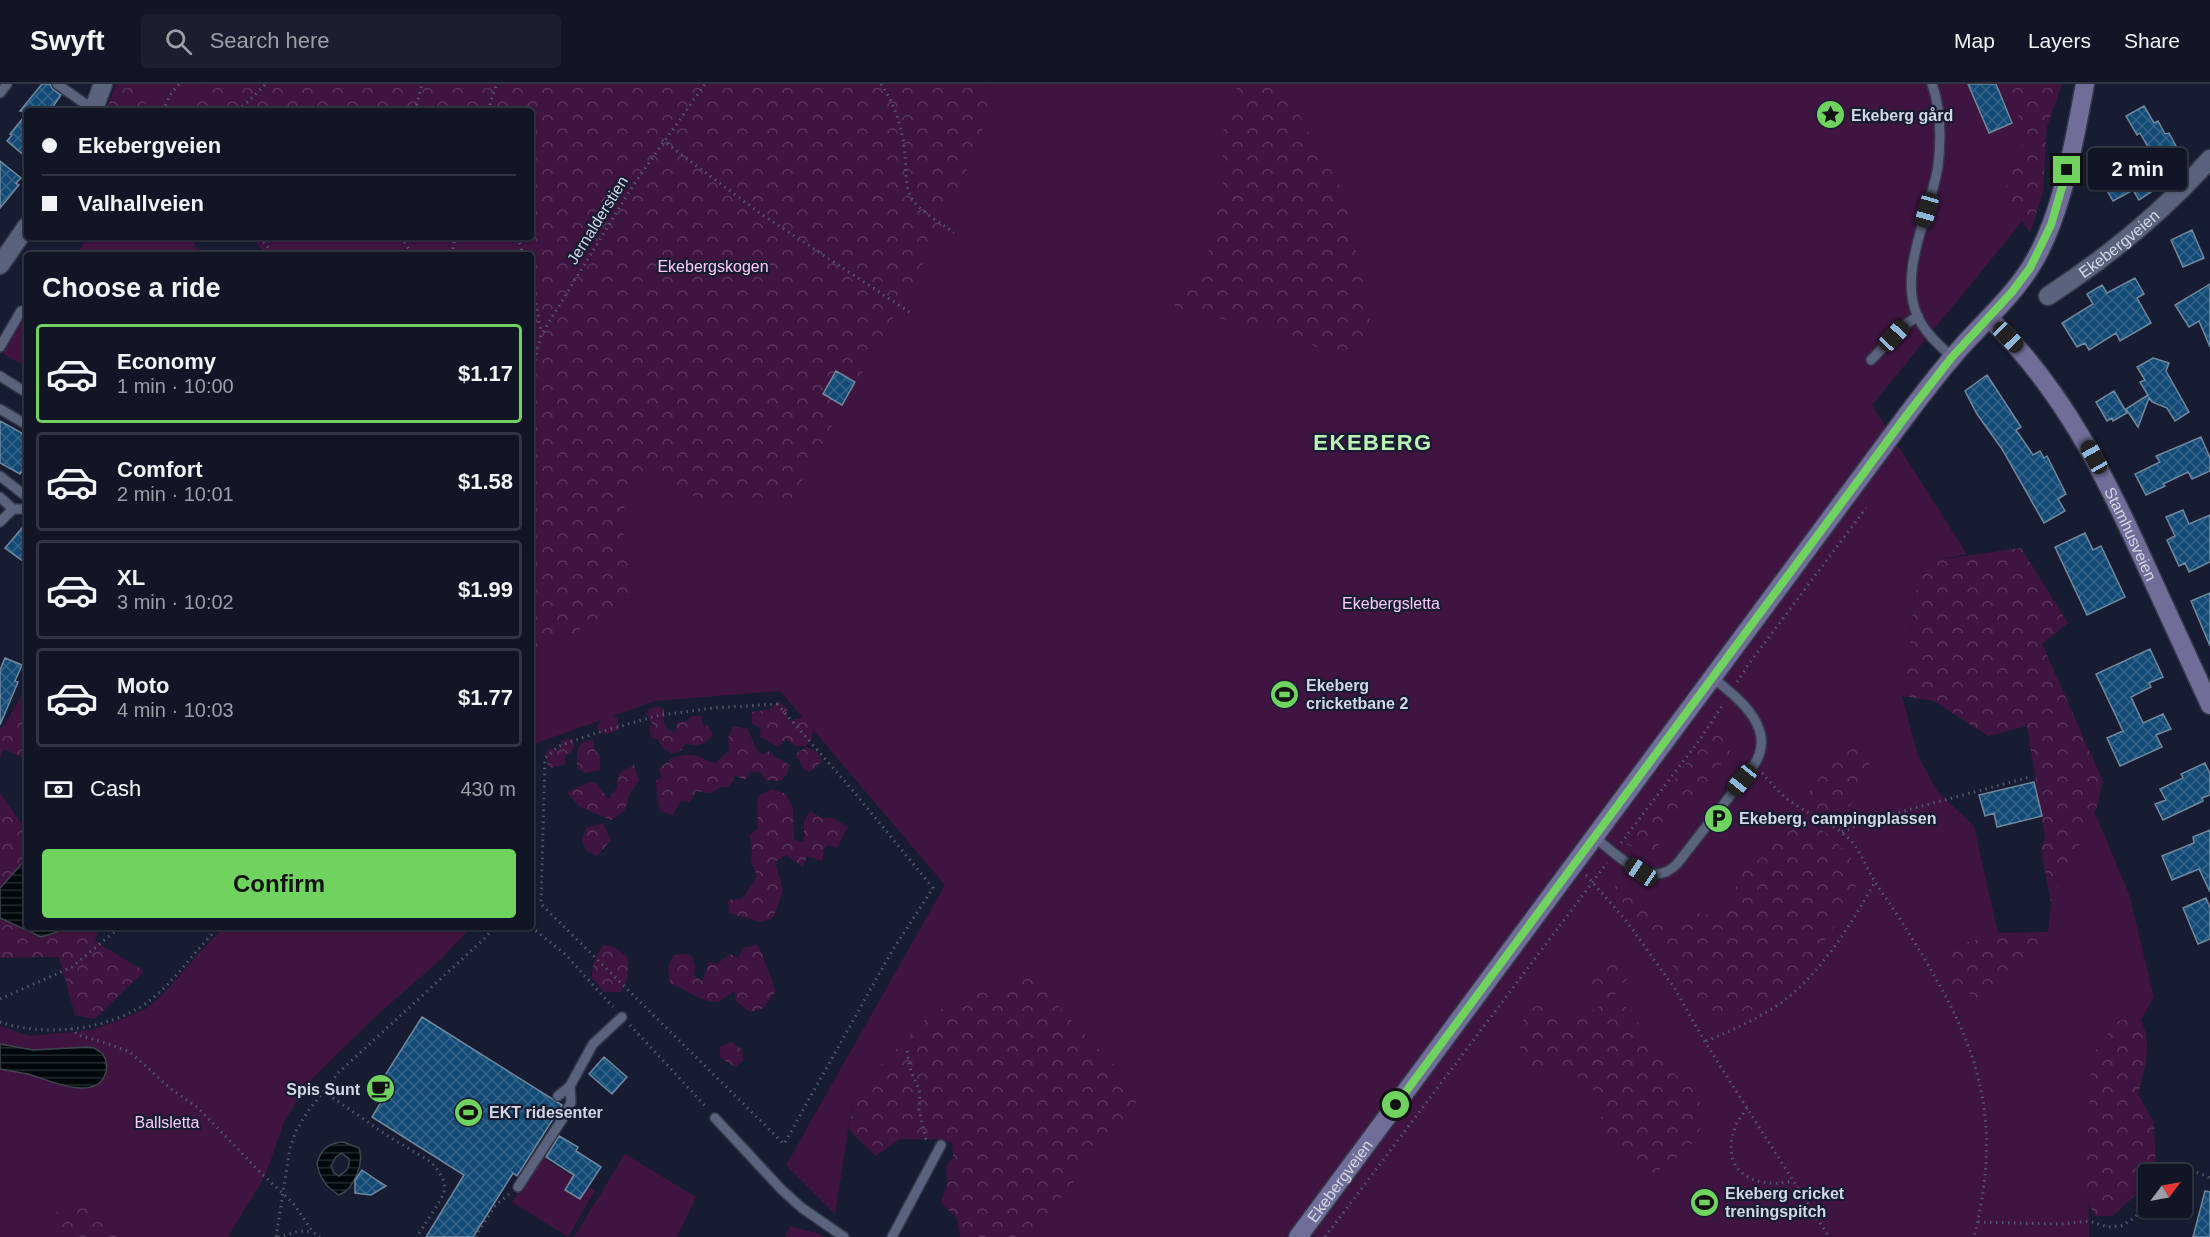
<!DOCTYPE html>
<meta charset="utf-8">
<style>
:root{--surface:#111526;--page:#1a1e2e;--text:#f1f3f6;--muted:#9c9fa7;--line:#303443;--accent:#70d35f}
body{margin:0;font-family:Helvetica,sans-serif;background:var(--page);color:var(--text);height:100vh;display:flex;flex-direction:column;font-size:22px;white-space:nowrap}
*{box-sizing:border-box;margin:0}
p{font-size:20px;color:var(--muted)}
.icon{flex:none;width:33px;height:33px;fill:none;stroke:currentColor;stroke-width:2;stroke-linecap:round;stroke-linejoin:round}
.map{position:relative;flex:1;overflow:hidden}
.details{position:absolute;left:24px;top:168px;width:510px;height:678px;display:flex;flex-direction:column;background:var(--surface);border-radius:6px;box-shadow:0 2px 4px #0004,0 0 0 2px var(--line)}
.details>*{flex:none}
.banner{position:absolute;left:24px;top:24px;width:510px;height:132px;border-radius:6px;box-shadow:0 2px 4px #0004,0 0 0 2px var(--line);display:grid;align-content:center;height:132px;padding:0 18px;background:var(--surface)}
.needle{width:39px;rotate:58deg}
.controls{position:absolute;left:2138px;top:1080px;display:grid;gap:12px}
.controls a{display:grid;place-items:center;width:54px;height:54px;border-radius:6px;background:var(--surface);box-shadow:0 2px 4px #0004,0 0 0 2px var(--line);font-size:30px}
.end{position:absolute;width:27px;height:27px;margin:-14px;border:8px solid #70d35f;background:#111;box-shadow:0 0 0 3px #111}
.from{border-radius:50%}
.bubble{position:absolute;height:42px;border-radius:6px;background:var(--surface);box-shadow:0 2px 4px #0004,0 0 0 2px var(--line);font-size:20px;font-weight:700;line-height:42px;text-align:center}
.car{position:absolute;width:18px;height:36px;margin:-18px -9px;border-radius:8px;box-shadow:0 0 4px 2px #0007;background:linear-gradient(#222 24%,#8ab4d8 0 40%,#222 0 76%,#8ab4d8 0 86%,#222 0)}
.banner b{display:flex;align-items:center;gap:21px;height:57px;font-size:22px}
.banner b+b{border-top:2px solid var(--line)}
.banner i{width:15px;height:15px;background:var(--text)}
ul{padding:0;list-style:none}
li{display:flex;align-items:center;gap:18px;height:99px;margin:0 12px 9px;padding:0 6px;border:3px solid var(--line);border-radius:6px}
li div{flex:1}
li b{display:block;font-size:22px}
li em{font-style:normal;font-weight:700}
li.active{border-color:var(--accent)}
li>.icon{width:54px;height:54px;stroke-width:1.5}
h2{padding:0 18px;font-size:27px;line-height:72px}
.pay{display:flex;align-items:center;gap:15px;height:66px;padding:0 18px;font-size:22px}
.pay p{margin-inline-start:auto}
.primary-button{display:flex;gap:12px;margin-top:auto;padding:12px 18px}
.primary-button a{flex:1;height:69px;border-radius:6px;background:var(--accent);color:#111;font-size:24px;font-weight:700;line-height:69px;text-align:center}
header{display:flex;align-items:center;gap:36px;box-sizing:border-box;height:84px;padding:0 30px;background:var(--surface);border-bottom:2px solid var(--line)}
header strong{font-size:28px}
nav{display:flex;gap:33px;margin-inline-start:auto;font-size:21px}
.search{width:420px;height:54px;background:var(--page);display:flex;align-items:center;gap:15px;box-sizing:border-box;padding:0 21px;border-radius:6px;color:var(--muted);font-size:22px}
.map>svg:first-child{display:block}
</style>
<header>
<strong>Swyft</strong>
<div class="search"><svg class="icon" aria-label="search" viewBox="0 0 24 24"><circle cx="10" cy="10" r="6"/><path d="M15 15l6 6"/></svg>Search here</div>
<nav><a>Map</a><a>Layers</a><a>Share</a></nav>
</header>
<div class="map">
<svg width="2210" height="1153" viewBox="0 0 2210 1153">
<defs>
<pattern id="forest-crowns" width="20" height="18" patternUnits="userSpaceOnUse" patternTransform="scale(1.5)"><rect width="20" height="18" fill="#3f1441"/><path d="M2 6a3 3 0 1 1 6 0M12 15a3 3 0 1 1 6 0" fill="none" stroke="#5a355c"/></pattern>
<pattern id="water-rules" width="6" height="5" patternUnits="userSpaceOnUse" patternTransform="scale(1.5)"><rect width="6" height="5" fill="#00080c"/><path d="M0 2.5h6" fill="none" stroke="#242b2f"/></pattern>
<pattern id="building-cross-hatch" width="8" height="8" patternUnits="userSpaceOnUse" patternTransform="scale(1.5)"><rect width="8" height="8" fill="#144b76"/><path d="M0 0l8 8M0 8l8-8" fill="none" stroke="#35648a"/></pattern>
</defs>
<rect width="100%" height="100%" fill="#171c32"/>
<path fill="#3f1441" d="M153,0H208L188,27H144Z
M992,0H2047L2021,139L1872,321L1967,470L1923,479L1913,520L1909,579L1902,612L1918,672L1938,708L1974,742L1998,849L1948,864L1997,893L2029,882L2048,848L2051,818L2095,729L2129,810L2154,913L2141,936L2121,953L2088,1065L2089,1153H1030L1141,1011L854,1009L835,1130L786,1081L945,801L780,607L655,617L531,661V574L635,513L620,431L646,389L715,423L980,55Z
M87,153H198L194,162L210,171H77Z
M27,226V283L3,270Z
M224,843H472L439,877L375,933L308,999L284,1038L266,1090L228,1153H123L91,1119L56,1129L60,1153H0V942L30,952L91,946L128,933L149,923L167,906L197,871Z
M625,1070L696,1113L677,1153H574Z
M542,1073L595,1107L568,1153L512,1118Z
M790,1142L820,1150L824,1153H785Z"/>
<path fill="url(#forest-crowns)" d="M116,0H153L144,27H106Z
M208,0H992L980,55L933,162L789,419L715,423L646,389L620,431L635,513L531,574V171H267L251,153H531V27H188Z
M1238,0H1284L1312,55L1344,109L1375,256L1346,277L1274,243L1203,232L1174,222L1208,168L1223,105V47Z
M2011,0H2062L2047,43L2043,108L2030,149L2009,117L2003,80L2022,65V43L2010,7Z
M2021,464L2068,539L2042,560L2103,697L2095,729L2051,818L2041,766L2045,754L2027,642L1988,652L1934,617L1902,612L1909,579L1913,520L1923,478Z
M27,604V675L3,665L0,674V645C13,633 16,617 27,604Z
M778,617L787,624L788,637L805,633L814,640L812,654L806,662H795L786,655L778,663L759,652L761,645L752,639V628L770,625Z
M658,622L664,625V639L669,647L675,648L677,638L687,637L691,632H701L703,642L707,641L713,650C705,661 698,663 685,659L682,666L672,670L663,664L658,655H652L649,644L652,640L646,631L648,626Z
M611,629L618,635L619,646L606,650L601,649L597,643L603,633Z
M1716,639L1719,640L1732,659L1730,669L1653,768L1640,767L1626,760Z
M733,642L748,645L755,663L762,671L769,667L775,673L790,681L787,690L780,697L766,696L759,688H750L745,696L734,691V696L728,703H720L711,709L695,707L694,712L689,718L680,717L673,731L660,727L657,713L656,697L662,693L659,686C667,675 683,668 697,672C703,673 708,678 715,679L729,667L728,654Z
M572,655L575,661L571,669L565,671V680L552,684L548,682L545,670L550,664L559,667L562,656Z
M593,656L595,667L600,671V686L585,689L577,684V666L584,657Z
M1864,660H1870L1873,672L1853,719L1832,734L1816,729L1808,710C1823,687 1838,669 1864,660Z
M806,663L817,668L822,677L810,688L804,686L796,670Z
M634,681L639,696L630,709L625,726L612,736L580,723L567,709L589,698L596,699L608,715L616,706L619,690Z
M772,705L786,710L793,725L794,756L804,758V737L810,727L822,734H833L848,743L837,764L829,761L825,763L822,777L807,772L803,783L786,771L775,778L783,807L773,834L761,838L729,829L728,816L742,815L757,793L751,777L752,766L750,751L758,744L757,713Z
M0,709L24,743L27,744V843H99L95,857L144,887L95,935L75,931L59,873L0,874Z
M1803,735L1826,749L1840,762L1853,777L1857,798L1851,819L1800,891L1783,906L1763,923L1716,936L1694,916L1667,873L1640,838L1610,804L1620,800L1676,841L1694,828L1714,832L1733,816L1738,791L1765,771L1787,747Z
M603,740L611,756L597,772L586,767L582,755L587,743Z
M2048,848L2029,882L1997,893L1991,922L1952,900L1948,864L1998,849Z
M604,861L615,863L627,873C629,887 628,896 621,908H604L592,894C592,880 595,872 604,861Z
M757,861C763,869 764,876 767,884C770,893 774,898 775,908L764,924L750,928L736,917L735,907L718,918C695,916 690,907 670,899L668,884L674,871L685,870L692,872L695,882L694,892L702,897L709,878L717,880L730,870L738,874L743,864Z
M1608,873L1623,877L1630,893L1618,903L1613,916L1634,928L1643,951L1675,991L1696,999L1704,1038L1689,1065L1658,1087L1640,1092L1601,1057L1595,1038L1608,1029L1597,1009L1555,974H1548V987L1529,986L1514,951L1531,923L1543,911L1554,918L1551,930L1560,942L1576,936L1602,921V903L1585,898L1595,874Z
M1027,889L1142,1011L1030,1153H960L957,1134L941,1119L947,1098L946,1083L953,1073L952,1059L940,1055H900L876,1072L849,1046L854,1009L929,931Z
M2138,931C2154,956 2145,984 2138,1010L2154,1039L2156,1085L2152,1090H2148C2147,1105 2123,1122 2112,1132H2095L2085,1113L2090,995L2096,966L2116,938Z
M731,958L742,965L743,977L735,983L720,973V963Z
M91,1119L123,1153H60L55,1129Z"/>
<path fill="url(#water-rules)" stroke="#3f464d" stroke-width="1.5" fill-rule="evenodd" d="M27,774V843H68L67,845L41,853L0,834V804Z
M0,960L33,966L88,963L94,964L103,970C107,977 108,985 104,993C92,1017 46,995 28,990C19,988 9,987 0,985Z
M343,1058L359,1064C364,1078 355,1105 339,1111C327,1104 319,1093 317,1079C321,1065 329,1059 343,1058ZM342,1069L349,1075C350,1084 346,1088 339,1092L334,1089L331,1082L336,1073Z"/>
<path fill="url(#building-cross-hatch)" stroke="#70889e" stroke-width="1.5" d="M42,0H50L53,5L61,11L50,27H20Z
M1968,0H1996L2012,39L1989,49Z
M2144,22L2154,39L2158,37L2165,50L2169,49L2176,62L2173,64L2179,75L2161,86L2140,49L2137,51L2126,32Z
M27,29V74L7,57L12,51L10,50Z
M2115,67L2129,90L2154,76L2166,95L2149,105L2151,108L2139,116L2133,106L2113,117L2092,80Z
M0,77L21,94L16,99L19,101L0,124Z
M2192,146L2204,174L2183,183L2171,156Z
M2135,194L2144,210L2137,214L2151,239L2120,257L2116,249L2089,266L2085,259L2077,263L2062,239L2093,220L2087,210L2102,201L2107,209Z
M2210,200V263L2199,237L2189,243L2175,221Z
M2153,274L2169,279L2166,287L2189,328L2175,337L2167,324L2152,318L2149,314L2138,343L2126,325L2148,311L2140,298L2145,296L2137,283Z
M836,287L855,298L842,321L823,310Z
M1987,291L2021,343L2016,346L2033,371L2040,367L2044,374L2047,372L2066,410L2058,415L2065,427L2044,439L2002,365L1977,330L1965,307Z
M2114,307L2127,329L2113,337L2112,334L2107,337L2096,318Z
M0,337L27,352V392L21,388L20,390L0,379Z
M2201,353L2210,374V387L2192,395L2188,388L2163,400L2165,402L2146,411L2135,390L2160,378L2156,372Z
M2183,426L2189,440L2210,431V478L2189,488L2185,479L2179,482L2167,456L2175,452L2166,433Z
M27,438V480L5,464Z
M2085,449L2093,466L2101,462L2125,513L2087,531L2055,463Z
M2210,509V562L2191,517Z
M2150,565L2163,593L2149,599L2151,603L2131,613L2143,639L2163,630L2171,645L2156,651L2162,663L2120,682L2107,654L2123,647L2096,590Z
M5,574L22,581L15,597L18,598L0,641V586Z
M2205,679L2210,690V711L2202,714L2203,717L2163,736L2155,720L2166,716L2160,705L2183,694L2181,690Z
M2034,698L2042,732L1997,743L1994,729L1985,732L1979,711Z
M2210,746V808L2199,785L2172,796L2162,772L2194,759L2193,753Z
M2206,814L2210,824V855L2198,860L2183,824Z
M422,933L562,1021L517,1092L513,1089L473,1153H426L464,1091L372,1033L386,1010L377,1004Z
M604,973L627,993L612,1010L589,990Z
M559,1052L578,1063L576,1067L601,1083L580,1115L565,1106L574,1091L546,1073Z
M362,1086L378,1097L386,1102L371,1111L355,1109V1096Z
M2205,1107L2210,1108V1153H2193Z"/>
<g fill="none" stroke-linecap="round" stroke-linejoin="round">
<defs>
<path id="lane" d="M57,0L94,26
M1932,0C1941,25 1941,56 1938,82C1931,127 1898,187 1917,231C1924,248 1939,261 1952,273
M0,9L7,0
M0,263L21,227
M1871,276L1906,240L1918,232
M0,292L27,309
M0,325L27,341
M0,392L27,413
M0,413L13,425
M0,438L13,425H27
M1594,753C1617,770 1650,808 1677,780L1754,681C1778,644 1738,614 1712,593
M558,1012L570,1002L593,960L622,933
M715,1034L782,1106L802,1124L844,1153
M518,1103L565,1031L571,1018L570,1002
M892,1153L941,1061"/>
<g id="street">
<path d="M93,27L103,0"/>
<path d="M0,181L27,142"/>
<path id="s1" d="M2048,212C2106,174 2164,127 2210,75"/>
</g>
<g id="secondary">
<path id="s2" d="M1989,234C2063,305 2105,391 2147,484C2168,530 2189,575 2210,621"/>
<path id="s3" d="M1298,1153L1906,332C1925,307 1943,283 1964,260C1986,236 2012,212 2030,184C2062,134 2074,58 2085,0"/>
</g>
</defs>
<use href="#lane" stroke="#35384a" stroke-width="12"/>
<use href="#street" stroke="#35384a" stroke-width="21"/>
<use href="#secondary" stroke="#35384a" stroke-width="21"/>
<path stroke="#51566a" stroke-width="3" stroke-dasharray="1.5 4.5" stroke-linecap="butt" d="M881,0C895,20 903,46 905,71C906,83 905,102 911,113C917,126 943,140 954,149
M163,27L170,11L179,0
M238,27L266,0
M415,27L422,0
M490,27V19L497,0
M662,56L761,130L911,229
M260,153L274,171
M401,153L413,171
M518,153L523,171
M452,171L455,153
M531,202L537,224L541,249
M531,294L541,251L546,243L634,100L705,0
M1737,598L1748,581L1866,424
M777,620L849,702L933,804L892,867L784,1060L541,820L545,674L559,662L593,650L660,631L714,624Z
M1762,689C1771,699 1780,710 1791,718C1811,732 1836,740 1852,758C1862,770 1867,785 1875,798C1882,809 1890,820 1898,832C1969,944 2008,1017 1974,1153
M1842,748L1874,735L2030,693
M1621,759L1701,654L1724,619
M1586,791L1628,839L1675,905L1705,958L1829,1153
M531,843L566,871L613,923
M0,915L72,883L120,843
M0,938C47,954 114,946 153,914C178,893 196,865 219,843
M630,941L707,1024
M71,944L78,951L106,959L130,968L171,1005L197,1023L262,1090L293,1119L313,1148L320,1153
M1706,957C1726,949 1746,940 1765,929C1814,902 1848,845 1875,798
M907,967L910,984L920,1009L919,1026L926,1055L928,1056
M323,1007L388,1052L431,1078C438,1086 447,1097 444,1108C440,1119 423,1142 417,1153
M1747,1024C1743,1030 1737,1037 1735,1044C1719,1087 1754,1106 1793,1097
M2170,1090L2176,1085L2186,1083L2210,1094
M1978,1138L2061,1140L2089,1137L2108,1143L2121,1142L2133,1135L2148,1120
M276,1153L290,1064L296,1047L308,1027L339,988L484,855L495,843
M278,1153L300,1147L313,1148
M475,1153L495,1122L509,1110
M1325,1153L1607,779"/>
<use href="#lane" stroke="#5b627d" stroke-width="9"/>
<use href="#street" stroke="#5b627d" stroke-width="18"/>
<use href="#secondary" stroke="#716d99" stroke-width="18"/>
</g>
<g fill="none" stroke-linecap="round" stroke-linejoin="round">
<path stroke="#70d35f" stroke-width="8" d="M1396,1021L1906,332L1952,273L2012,208L2030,184L2051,141L2067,86"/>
</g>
<defs>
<symbol id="sight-disc" viewBox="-11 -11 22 22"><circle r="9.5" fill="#70d35f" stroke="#171c32"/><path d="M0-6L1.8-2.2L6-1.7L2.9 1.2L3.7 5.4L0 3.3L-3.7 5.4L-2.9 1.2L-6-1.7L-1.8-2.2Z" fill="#111"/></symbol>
<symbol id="stadium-disc" viewBox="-11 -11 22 22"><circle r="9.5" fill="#70d35f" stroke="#171c32"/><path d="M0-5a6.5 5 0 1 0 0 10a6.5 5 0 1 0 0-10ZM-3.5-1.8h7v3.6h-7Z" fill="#111"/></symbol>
<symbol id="parking-disc" viewBox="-11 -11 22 22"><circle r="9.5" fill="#70d35f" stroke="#171c32"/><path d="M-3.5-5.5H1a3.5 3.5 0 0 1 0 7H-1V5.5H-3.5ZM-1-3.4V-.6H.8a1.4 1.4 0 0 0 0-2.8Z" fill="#111"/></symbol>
<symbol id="cafe-disc" viewBox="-11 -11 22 22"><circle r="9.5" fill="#70d35f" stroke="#171c32"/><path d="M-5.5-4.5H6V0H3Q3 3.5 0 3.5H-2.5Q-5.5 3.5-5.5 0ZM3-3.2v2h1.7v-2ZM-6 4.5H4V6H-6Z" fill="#111"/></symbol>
</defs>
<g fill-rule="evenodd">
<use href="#sight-disc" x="1814" y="14" width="33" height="33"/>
<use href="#stadium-disc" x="1268" y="594" width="33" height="33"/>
<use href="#parking-disc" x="1702" y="718" width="33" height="33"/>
<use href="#cafe-disc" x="364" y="988" width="33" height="33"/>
<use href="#stadium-disc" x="452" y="1012" width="33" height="33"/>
<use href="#stadium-disc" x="1688" y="1102" width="33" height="33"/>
</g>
<g text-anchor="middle" stroke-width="4.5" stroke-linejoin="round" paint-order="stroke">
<g font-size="16" font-weight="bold" fill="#d2d6e6" stroke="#171c32" text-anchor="start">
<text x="1851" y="37">Ekeberg gård</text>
<text x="1306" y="607">Ekeberg<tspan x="1306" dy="18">cricketbane 2</tspan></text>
<text x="1739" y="740">Ekeberg, campingplassen</text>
<text x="360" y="1011" text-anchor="end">Spis Sunt</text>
<text x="489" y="1034">EKT ridesenter</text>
<text x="1725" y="1115">Ekeberg cricket<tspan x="1725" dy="18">treningspitch</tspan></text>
</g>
<g font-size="16" fill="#d2d6e6" stroke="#171c32">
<text transform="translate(597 136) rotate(-58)" y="6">Jernalderstien</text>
<text dy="6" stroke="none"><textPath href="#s1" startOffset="88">Ekebergveien</textPath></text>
<text dy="6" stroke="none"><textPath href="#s2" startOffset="260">Stamhusveien</textPath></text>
<text dy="6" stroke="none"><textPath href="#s3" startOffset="70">Ekebergveien</textPath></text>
</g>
<g font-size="16" fill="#fccafc" stroke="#171c32">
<text x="713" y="188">Ekebergskogen</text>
<text x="1391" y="525">Ekebergsletta</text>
<text x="167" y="1044">Ballsletta</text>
</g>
<g font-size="22" font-weight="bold" letter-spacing="1.5" fill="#bcf1b3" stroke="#171c32">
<text x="1373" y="366">EKEBERG</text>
</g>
</g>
</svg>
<div class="controls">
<a><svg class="needle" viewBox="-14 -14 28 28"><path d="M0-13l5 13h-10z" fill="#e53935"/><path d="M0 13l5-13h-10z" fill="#9c9fa7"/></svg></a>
</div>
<i class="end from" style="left:1396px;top:1021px"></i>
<i class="end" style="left:2067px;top:86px"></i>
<div class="bubble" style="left:2088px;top:64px;width:99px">2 min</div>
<i class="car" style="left:1927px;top:126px;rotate:196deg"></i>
<i class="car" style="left:1894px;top:252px;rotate:43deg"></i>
<i class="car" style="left:2008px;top:253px;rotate:136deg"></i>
<i class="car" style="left:2094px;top:373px;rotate:331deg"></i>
<i class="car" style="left:1742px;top:696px;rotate:219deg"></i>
<i class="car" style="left:1641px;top:788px;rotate:304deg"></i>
<div class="banner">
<b><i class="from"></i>Ekebergveien</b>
<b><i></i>Valhallveien</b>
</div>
<section class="details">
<h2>Choose a ride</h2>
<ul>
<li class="active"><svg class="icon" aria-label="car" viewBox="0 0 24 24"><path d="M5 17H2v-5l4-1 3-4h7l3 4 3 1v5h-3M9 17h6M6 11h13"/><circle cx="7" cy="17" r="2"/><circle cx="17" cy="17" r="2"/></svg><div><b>Economy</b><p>1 min · 10:00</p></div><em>$1.17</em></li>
<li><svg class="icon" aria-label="car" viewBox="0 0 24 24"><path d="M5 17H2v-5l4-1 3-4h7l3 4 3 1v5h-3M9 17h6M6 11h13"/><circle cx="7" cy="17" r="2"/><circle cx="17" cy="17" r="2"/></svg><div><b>Comfort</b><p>2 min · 10:01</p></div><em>$1.58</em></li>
<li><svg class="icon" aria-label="car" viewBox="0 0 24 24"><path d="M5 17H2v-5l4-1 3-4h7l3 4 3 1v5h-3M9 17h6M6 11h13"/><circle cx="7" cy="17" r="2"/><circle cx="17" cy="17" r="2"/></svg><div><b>XL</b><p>3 min · 10:02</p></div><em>$1.99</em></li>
<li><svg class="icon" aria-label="car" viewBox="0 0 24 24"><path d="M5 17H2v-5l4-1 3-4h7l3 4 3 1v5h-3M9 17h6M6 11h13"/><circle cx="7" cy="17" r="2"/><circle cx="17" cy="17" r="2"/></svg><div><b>Moto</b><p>4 min · 10:03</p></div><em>$1.77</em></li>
</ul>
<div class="pay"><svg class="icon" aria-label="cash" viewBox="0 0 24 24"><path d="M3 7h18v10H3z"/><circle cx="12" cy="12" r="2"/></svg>Cash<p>430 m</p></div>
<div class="primary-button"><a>Confirm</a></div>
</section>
</div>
